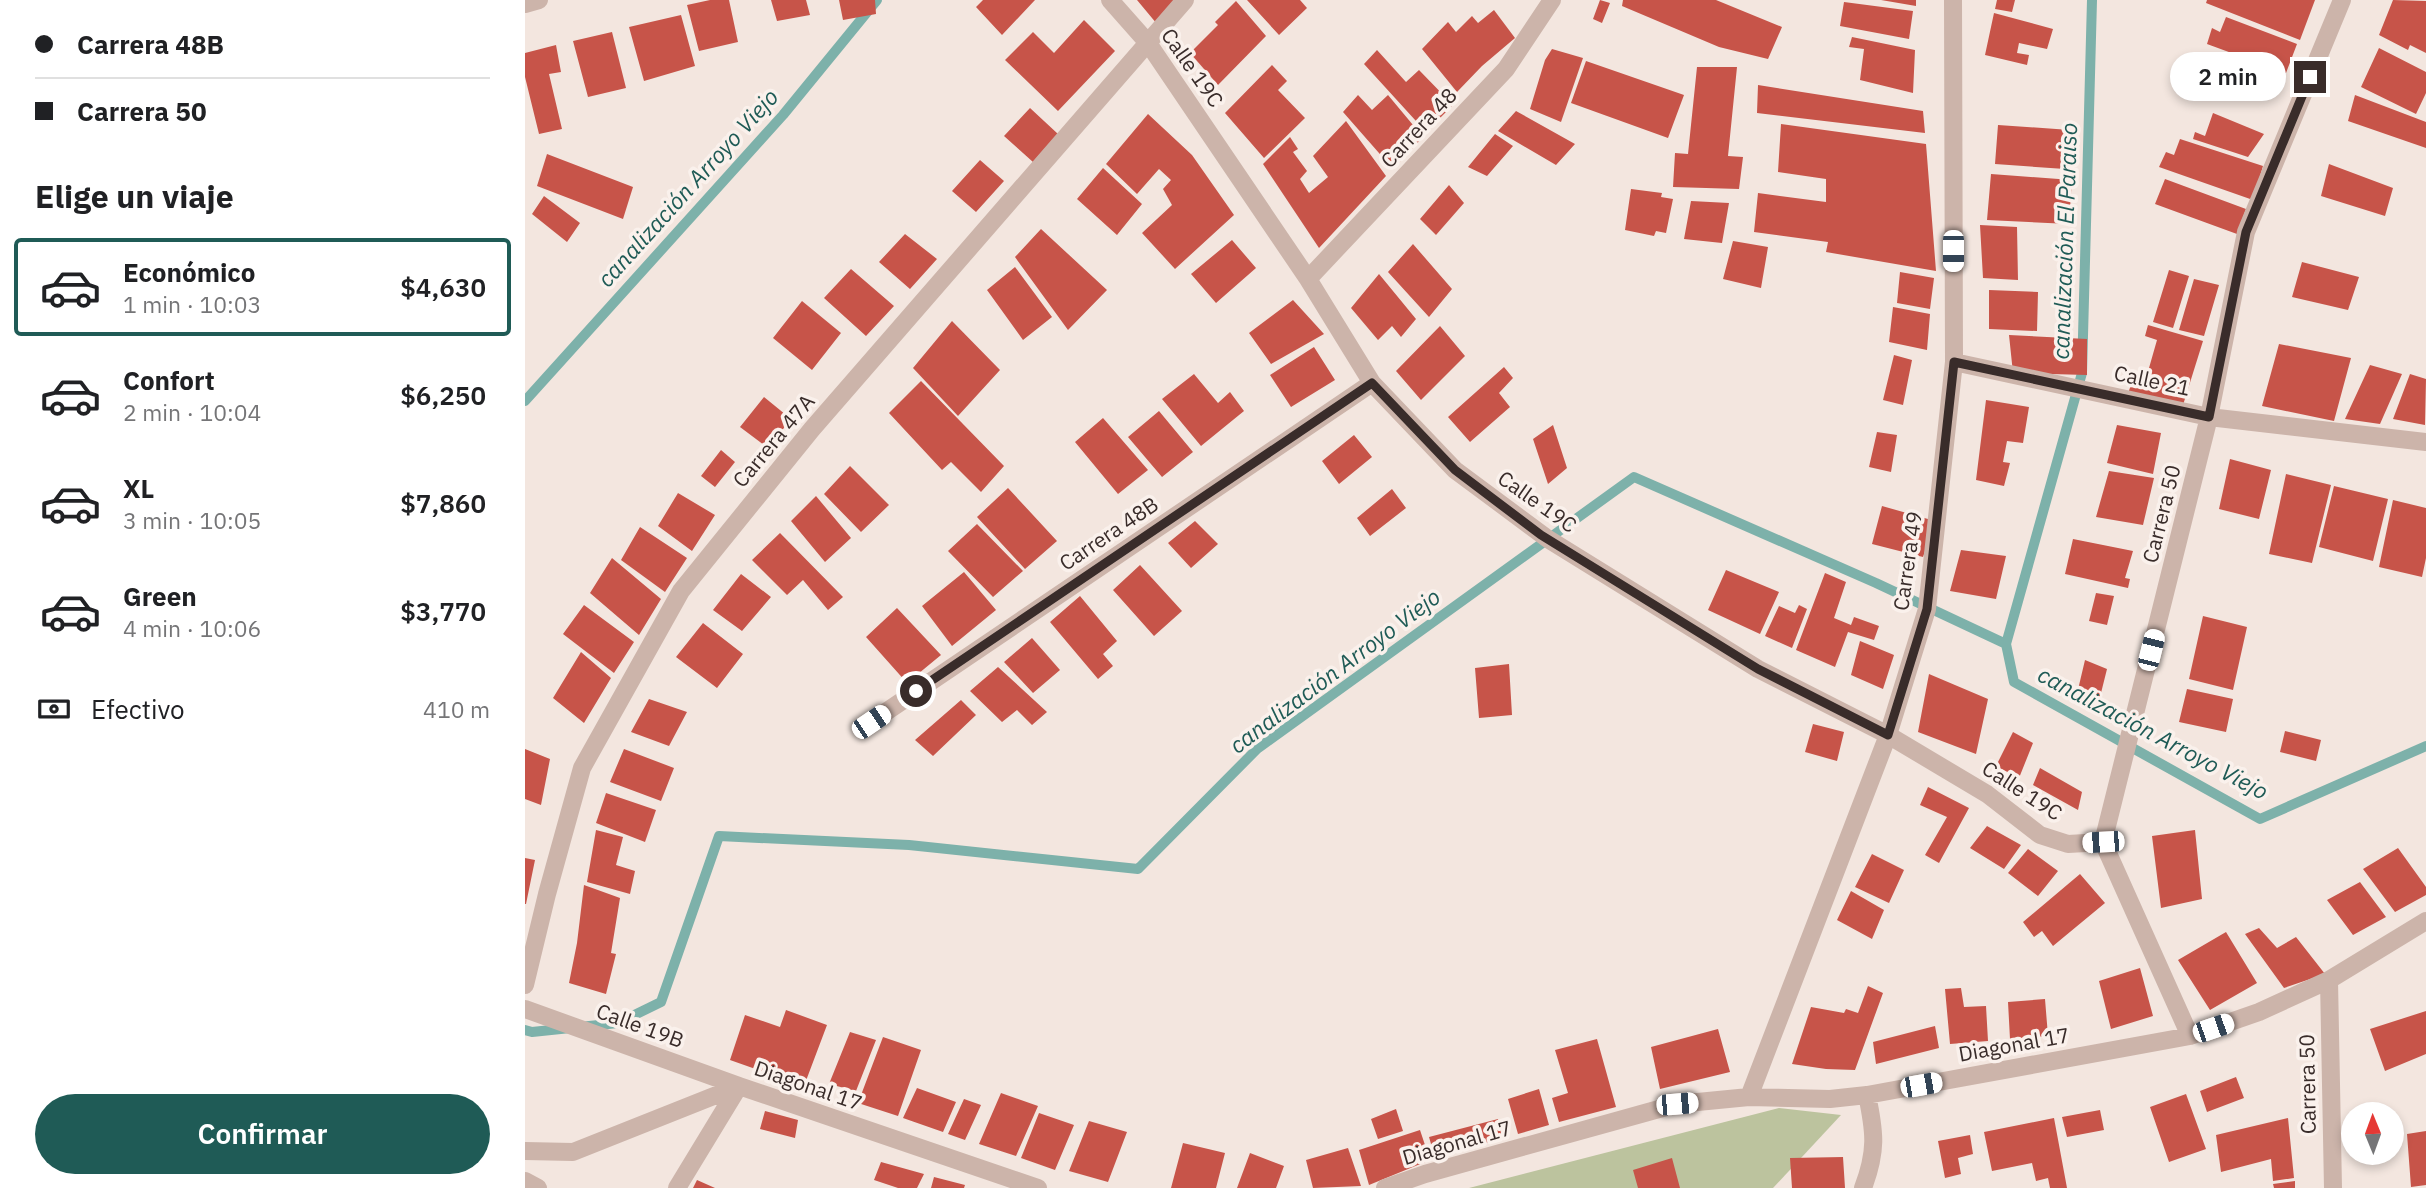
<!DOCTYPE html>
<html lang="es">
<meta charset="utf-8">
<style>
:root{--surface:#fff;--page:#f6f6f6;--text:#202124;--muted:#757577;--line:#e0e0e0;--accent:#1f5b56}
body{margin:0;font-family:"IBM Plex Sans",sans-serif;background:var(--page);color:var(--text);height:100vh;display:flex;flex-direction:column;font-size:26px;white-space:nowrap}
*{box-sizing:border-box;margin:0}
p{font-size:23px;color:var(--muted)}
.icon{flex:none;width:38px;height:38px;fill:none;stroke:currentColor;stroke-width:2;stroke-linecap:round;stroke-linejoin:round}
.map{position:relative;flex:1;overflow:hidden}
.drawer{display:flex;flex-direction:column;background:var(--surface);width:525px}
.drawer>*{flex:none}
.guide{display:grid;align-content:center;height:154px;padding:0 35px;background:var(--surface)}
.needle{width:46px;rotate:359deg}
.tools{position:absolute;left:1816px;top:1102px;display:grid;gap:14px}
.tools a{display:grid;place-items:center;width:63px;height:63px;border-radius:50%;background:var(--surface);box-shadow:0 4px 10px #0003;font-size:35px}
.end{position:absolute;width:32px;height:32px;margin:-16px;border:9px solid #392c2a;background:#fff;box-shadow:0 0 0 4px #fff}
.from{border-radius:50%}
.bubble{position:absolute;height:49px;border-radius:24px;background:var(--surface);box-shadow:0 4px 10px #0003;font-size:23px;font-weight:600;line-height:49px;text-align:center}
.car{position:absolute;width:21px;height:42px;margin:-21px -10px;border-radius:9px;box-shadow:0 0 5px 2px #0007;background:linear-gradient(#fff 24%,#345 0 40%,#fff 0 76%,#345 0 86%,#fff 0)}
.guide b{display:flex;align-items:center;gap:24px;height:66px;font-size:26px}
.guide b+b{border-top:2px solid var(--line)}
.guide i{width:18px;height:18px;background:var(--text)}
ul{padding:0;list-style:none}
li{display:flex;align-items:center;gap:21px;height:98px;margin:0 14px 10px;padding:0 21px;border:4px solid transparent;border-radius:7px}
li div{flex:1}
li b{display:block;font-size:26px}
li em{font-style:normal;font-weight:600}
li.on{border-color:var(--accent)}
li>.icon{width:63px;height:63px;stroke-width:1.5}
h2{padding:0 35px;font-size:32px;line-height:84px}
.pay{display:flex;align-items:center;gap:18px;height:77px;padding:0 35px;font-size:26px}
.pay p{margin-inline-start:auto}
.primary-button{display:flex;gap:14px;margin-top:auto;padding:14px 35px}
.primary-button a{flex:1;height:80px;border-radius:42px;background:var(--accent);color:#fff;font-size:28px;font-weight:600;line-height:80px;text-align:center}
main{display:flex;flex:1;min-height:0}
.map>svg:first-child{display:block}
</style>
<main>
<section class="drawer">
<div class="guide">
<b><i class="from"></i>Carrera 48B</b>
<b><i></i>Carrera 50</b>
</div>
<h2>Elige un viaje</h2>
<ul>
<li class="on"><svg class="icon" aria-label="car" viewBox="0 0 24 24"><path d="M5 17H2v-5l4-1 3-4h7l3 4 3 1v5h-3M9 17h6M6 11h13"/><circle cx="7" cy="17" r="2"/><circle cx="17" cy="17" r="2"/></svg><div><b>Económico</b><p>1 min · 10:03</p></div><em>$4,630</em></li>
<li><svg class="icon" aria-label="car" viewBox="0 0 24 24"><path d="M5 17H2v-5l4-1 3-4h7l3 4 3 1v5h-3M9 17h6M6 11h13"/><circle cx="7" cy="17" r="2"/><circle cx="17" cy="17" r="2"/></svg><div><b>Confort</b><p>2 min · 10:04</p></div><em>$6,250</em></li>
<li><svg class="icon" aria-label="car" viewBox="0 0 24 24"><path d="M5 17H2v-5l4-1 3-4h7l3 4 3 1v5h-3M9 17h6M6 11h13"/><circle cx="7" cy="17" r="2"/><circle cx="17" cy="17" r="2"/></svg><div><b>XL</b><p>3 min · 10:05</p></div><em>$7,860</em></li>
<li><svg class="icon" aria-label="car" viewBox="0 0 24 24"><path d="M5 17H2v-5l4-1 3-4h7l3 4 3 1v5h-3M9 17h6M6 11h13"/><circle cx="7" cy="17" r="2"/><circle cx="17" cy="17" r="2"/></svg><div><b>Green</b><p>4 min · 10:06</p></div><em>$3,770</em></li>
</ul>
<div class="pay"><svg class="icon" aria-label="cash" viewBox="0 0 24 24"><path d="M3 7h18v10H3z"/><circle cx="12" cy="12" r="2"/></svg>Efectivo<p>410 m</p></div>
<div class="primary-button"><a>Confirmar</a></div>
</section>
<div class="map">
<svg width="1901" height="1188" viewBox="0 0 1901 1188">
<rect width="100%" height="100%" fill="#f3e6df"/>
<path fill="#bcc39e" d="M1254,1108L1316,1115L1248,1188H944Z"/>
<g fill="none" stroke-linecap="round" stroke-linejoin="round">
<path stroke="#7db1aa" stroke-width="10" d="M1567,0L1557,373L1481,644L1489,682L1735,819L1901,746
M0,401L258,115L352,0
M0,1030L7,1032L93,1023L136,1002L194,836L384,845L613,869L732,749L1109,477L1351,583L1481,644"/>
</g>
<path fill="#c75449" d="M185,0H204L213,42L174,51L162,5Z
M246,0H281L285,15L252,21Z
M314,0H350L351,14L318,20Z
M458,0H510L477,35L451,7Z
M612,0H654L632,24Z
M722,0H775L782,8L754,35Z
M1075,0L1085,3L1077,23L1068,19Z
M1098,0H1191L1257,27L1243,59L1194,47L1097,6Z
M1356,0H1391V6Z
M1472,0H1490L1487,12L1470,9Z
M1682,0H1790L1775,40L1681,3Z
M1868,0L1901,1V53L1885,45L1883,50L1854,35Z
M711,1L741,36L693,85L665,53L693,25L690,22Z
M1319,2L1388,11L1384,39L1315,26Z
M969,10L990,38L957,66L932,92L897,49L923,22L931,32L947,16L953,23Z
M1469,13L1528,29L1522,49L1494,43L1492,53L1504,55L1502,65L1460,55Z
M156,15L170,66L119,81L104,27Z
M1701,17L1772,44L1761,73L1682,44L1687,28L1695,32Z
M559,20L590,51L533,111L480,60L508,32L529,53Z
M87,32L101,88L63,97L48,41Z
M1327,37L1390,50L1388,93L1335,80L1339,49L1324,47Z
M31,45L36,72L24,74L37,129L14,134L0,77V53Z
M1854,48L1901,72V93L1891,114L1836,87Z
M1027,49L1058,58L1036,122L1005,109L1020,60Z
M852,50L881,82L894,70L928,105L901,132L839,64Z
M1061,61L1159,95L1143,138L1046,103Z
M747,65L762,81L753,90L780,118L739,158L700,113Z
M1172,67H1212L1203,156L1218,157L1214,189L1148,187L1150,153L1163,154Z
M1233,85L1398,111L1400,133L1232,113Z
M833,95L847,110L863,95L898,137L868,169L818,112Z
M1830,95L1901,122V148L1823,121Z
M505,108L533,134L508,162L479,136Z
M991,111L1050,144L1031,165L973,131Z
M1688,113L1739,134L1723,157L1668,139L1670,132L1680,136Z
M623,114L667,155L709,215L650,269L617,233L647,205L638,189L646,180L634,169L612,194L581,164Z
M821,121L861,176L794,248L738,164L765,137L773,149L768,152L782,171L775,179L784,193L803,177L788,156Z
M1256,124L1401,144L1411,271L1301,252L1303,242L1229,232L1233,193L1301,202V179L1253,172Z
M1473,125L1545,130L1540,169L1470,164Z
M970,134L988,146L962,176L943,167Z
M1655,139L1738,166L1728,200L1634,167L1641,152L1649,155Z
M22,154L108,187L98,219L12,186Z
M455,160L479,181L451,212L427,191Z
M1804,164L1868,188L1860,216L1796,196Z
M578,168L617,204L592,235L552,199Z
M1466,174L1547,180L1544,224L1462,220Z
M1640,179L1721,209L1712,234L1630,204Z
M924,185L939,203L911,235L895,219Z
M1106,189L1137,193L1136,197L1148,199L1141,233L1131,231L1129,236L1100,230Z
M19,196L55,223L42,242L7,214Z
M1166,201L1204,203L1197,243L1159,239Z
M1455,225L1492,227L1493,280L1458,278Z
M516,229L582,290L543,330L490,257Z
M380,234L412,259L385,289L354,262Z
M707,240L731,268L691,303L666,274Z
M1208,241L1243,247L1236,288L1198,279Z
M888,244L927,289L904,317L863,272Z
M1777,262L1834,277L1823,310L1767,297Z
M490,267L527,317L498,340L462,290Z
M326,269L369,306L341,336L299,298Z
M1644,270L1664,276L1648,328L1628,322Z
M1375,272L1409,278L1405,309L1372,303Z
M854,274L891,319L876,337L867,326L853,340L826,308Z
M1669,279L1694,285L1679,336L1654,330Z
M1464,290L1513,292L1512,331L1464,329Z
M768,300L799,334L746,364L724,333Z
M277,301L316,333L287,370L248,338Z
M1368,307L1405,314L1402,350L1364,342Z
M427,321L475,370L433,416L388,368Z
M1623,325L1678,341L1658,405L1602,396L1606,385L1618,389L1632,340L1620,336Z
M915,326L940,356L896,400L871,371Z
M1484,335L1562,339V375L1488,373Z
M1754,344L1826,358L1809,421L1737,406Z
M789,347L810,380L766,407L745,375Z
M1369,355L1387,360L1378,405L1358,400Z
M1845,365L1877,374L1855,424L1820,419Z
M979,367L988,378L974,393L985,407L945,442L923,417Z
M669,374L693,403L705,392L719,411L676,446L637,399Z
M1885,374L1901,379L1900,425L1868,419Z
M396,381L479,466L456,492L426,462L417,470L364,413Z
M239,397L266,419L243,448L215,427Z
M1461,400L1504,407L1498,443L1482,441L1478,462L1485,463L1479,486L1451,480Z
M634,411L668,452L637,477L603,437Z
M578,418L623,470L593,494L550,442Z
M1028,425L1042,468L1023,484L1008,439Z
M1592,425L1636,433L1628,474L1582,463Z
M1352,432L1372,435L1366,472L1344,467Z
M829,435L847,457L814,484L797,461Z
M196,450L210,462L190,487L176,476Z
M1705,459L1746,470L1734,519L1694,509Z
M325,466L364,505L336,532L299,494Z
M1584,471L1629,478L1618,525L1571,517Z
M1761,474L1806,485L1787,563L1744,554Z
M1809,486L1863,499L1848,561L1794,547Z
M483,488L532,541L500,569L452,517Z
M867,489L881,508L845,536L832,518Z
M153,493L190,515L167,551L133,526Z
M291,496L326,538L300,562L266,521Z
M1868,500L1901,508V558L1897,577L1854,567Z
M1357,506L1410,521L1398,557L1347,544Z
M670,521L693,544L666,568L643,543Z
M452,524L498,571L468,597L423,551Z
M115,527L162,558L140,592L96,560Z
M255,533L318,597L303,610L278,580L262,595L227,560Z
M1548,539L1608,551L1600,578L1605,579L1603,588L1540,574Z
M1436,550L1481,556L1471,599L1425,591Z
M87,558L136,599L114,635L65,593Z
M615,565L657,611L629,636L588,590Z
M1201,570L1254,592L1235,634L1183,610Z
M439,572L471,610L427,646L397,606Z
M1300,573L1321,582L1309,618L1326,625L1329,617L1354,626L1349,640L1323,632L1310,667L1271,650Z
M216,574L246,597L217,631L188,610Z
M1571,593L1589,596L1582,625L1564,621Z
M555,596L592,641L578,654L588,666L573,679L525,622Z
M59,605L109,642L89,673L38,634Z
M1274,605L1282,609L1267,648L1240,636L1254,606L1270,613Z
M372,608L416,655L382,683L341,637Z
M1678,616L1722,627L1708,690L1664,679Z
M178,623L218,654L192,688L151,657Z
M507,638L535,670L508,693L479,662Z
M1335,641L1369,655L1358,689L1326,675Z
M56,652L86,678L59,723L28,698Z
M1560,660L1582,669L1572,709L1551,698Z
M984,664L987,715L954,718L950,668Z
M473,667L522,712L507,725L492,710L477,722L445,691Z
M1404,674L1463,699L1451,754L1393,732Z
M1662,689L1708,699L1701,732L1654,722Z
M124,699L162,712L144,746L106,732Z
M436,700L451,715L408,756L390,740Z
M1288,724L1319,732L1312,761L1280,752Z
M1760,731L1796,740L1791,761L1755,752Z
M1488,732L1508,743L1494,778L1471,766Z
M0,749L25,759L16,805L0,799Z
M99,749L149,768L136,801L85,782Z
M1515,768L1557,792L1553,810L1508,785Z
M1403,787L1444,808L1414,863L1400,855L1422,817L1395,805Z
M81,793L131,810L120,842L71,823Z
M1462,826L1496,845L1479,869L1445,848Z
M71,830L98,837L91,865L110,871L105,894L62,882Z
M1670,830L1677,899L1636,908L1627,836Z
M1873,848L1901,887V895L1870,912L1838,869Z
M1503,849L1533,871L1513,896L1483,873Z
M1347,854L1379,870L1364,903L1330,887Z
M0,858L10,860L1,904H0Z
M1555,874L1580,903L1528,946L1517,931L1509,937L1498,922Z
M1835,882L1861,917L1828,935L1802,900Z
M59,885L95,898L86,953L91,954L81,994L44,983L52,943Z
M1326,891L1359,910L1347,939L1312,920Z
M1734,928L1752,948L1771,937L1800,974L1759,988L1720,934Z
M1701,932L1732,983L1685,1010L1653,960Z
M1615,968L1628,1016L1586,1029L1574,981Z
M1343,986L1358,993L1330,1070L1301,1069L1267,1064L1286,1007L1319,1013L1321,1009L1333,1013Z
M1436,988L1439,1007L1461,1006L1463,1041L1425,1044L1420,989Z
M1520,999L1523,1036L1485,1039L1483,1002Z
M261,1010L302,1025L279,1086L205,1060L220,1015L255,1027Z
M1901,1011V1054L1860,1071L1845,1029Z
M1410,1026L1414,1048L1351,1064L1348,1042Z
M1193,1029L1205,1072L1135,1089L1126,1047Z
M325,1032L351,1040L331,1091L304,1084Z
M358,1037L396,1050L373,1116L333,1103Z
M1072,1039L1091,1107L1034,1122L1027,1098L1043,1093L1030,1050Z
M1711,1077L1719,1098L1682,1112L1675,1091Z
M392,1088L431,1102L418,1132L378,1118Z
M1014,1089L1024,1125L993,1134L983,1099Z
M476,1093L513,1106L491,1156L454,1144Z
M1661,1094L1681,1149L1644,1162L1625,1107Z
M439,1099L456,1105L440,1140L423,1134Z
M871,1109L878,1131L853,1139L846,1119Z
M1575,1110L1579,1130L1542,1137L1537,1117Z
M240,1111L273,1120L270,1138L235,1129Z
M514,1113L549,1125L530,1170L496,1158Z
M1529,1118L1542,1188H1525L1523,1178L1511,1181L1507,1163L1467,1171L1459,1132Z
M1763,1118L1769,1178L1748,1181L1746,1159L1696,1172L1691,1135Z
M973,1119L977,1138L910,1158L904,1137Z
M564,1121L602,1132L583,1182L544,1171Z
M895,1130L905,1160L844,1185L834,1150Z
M1901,1131V1185L1886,1187L1882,1134Z
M1445,1135L1448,1154L1433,1158L1436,1174L1420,1178L1413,1141Z
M658,1143L700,1153L691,1188H646Z
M823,1148L836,1186L788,1188L781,1160Z
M725,1153L759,1166L751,1188H712Z
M1318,1157L1320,1188H1267L1265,1158Z
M1147,1158L1155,1188H1113L1108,1170Z
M356,1162L399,1174L392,1188H373L349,1180Z
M409,1177L440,1185L439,1188H406Z
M172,1180L190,1188H168Z
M1770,1181V1188H1749L1748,1184Z"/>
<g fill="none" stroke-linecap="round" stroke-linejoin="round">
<path stroke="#ccb4aa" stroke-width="18" d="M585,0L623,43L783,279L847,383L930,470L1023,539L1233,669L1363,735L1462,794L1515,835L1543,844L1578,842
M0,4L14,0
M783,279L981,69L1027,0
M1429,362L1684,417L1901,442
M346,722L847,383
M1804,980L1808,1188
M0,985L22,894L57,768L156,591L287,429L660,0
M0,1009L214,1086L152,1188
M1665,1036L1578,842L1684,417L1721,232L1817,0
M1224,1097L1363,735L1402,609L1429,362L1428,0
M0,1151L48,1152L214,1086L513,1188
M0,1181L13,1188
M860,1188L900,1174L1152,1104L1224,1097L1305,1099L1342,1095L1665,1036L1734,1012L1804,980L1901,921
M1338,1188C1352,1151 1350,1133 1342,1095"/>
</g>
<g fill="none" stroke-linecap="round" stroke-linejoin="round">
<path stroke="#392c2a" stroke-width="9" d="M391,691L847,383L930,470L1016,535L1233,669L1363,735L1402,609L1429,362L1684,417L1721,232L1785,77"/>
</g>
<g text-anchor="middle" stroke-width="7" stroke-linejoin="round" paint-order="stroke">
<g font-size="21" fill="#392c2a" stroke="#faf1ec">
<text transform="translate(667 68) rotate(55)" y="7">Calle 19C</text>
<text transform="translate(894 128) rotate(-47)" y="7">Carrera 48</text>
<text transform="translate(1627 381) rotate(12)" y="7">Calle 21</text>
<text transform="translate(249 441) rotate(-50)" y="7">Carrera 47A</text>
<text transform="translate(1012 502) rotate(35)" y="7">Calle 19C</text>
<text transform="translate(1637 514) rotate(-76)" y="7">Carrera 50</text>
<text transform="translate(584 534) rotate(-34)" y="7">Carrera 48B</text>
<text transform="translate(1383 561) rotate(-82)" y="7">Carrera 49</text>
<text transform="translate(1497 791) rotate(33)" y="7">Calle 19C</text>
<text transform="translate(115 1026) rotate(20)" y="7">Calle 19B</text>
<text transform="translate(1489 1045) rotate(-10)" y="7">Diagonal 17</text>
<text transform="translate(1783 1084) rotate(-91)" y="7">Carrera 50</text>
<text transform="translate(283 1086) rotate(19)" y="7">Diagonal 17</text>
<text transform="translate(932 1143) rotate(-16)" y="7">Diagonal 17</text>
</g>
<g font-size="23" font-style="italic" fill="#1f5b56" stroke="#faf1ec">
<text transform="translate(163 188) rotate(-48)" y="8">canalización Arroyo Viejo</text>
<text transform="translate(1540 241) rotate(-88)" y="8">canalización El Paraiso</text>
<text transform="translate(810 671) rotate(-37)" y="8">canalización Arroyo Viejo</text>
<text transform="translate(1628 733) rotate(28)" y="8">canalización Arroyo Viejo</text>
</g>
</g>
</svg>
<div class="tools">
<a><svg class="needle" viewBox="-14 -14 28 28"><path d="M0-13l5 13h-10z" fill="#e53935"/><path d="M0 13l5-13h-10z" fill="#757577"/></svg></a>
</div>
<i class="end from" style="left:391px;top:691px"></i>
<i class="end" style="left:1785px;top:77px"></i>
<div class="bubble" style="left:1645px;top:52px;width:116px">2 min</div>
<i class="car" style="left:1428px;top:251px;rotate:180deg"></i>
<i class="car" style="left:1626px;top:650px;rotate:14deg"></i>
<i class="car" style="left:346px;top:722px;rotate:56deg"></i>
<i class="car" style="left:1578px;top:842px;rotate:267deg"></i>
<i class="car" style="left:1688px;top:1028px;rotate:71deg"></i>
<i class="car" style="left:1396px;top:1085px;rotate:80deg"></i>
<i class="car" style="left:1152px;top:1104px;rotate:85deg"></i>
</div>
</main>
